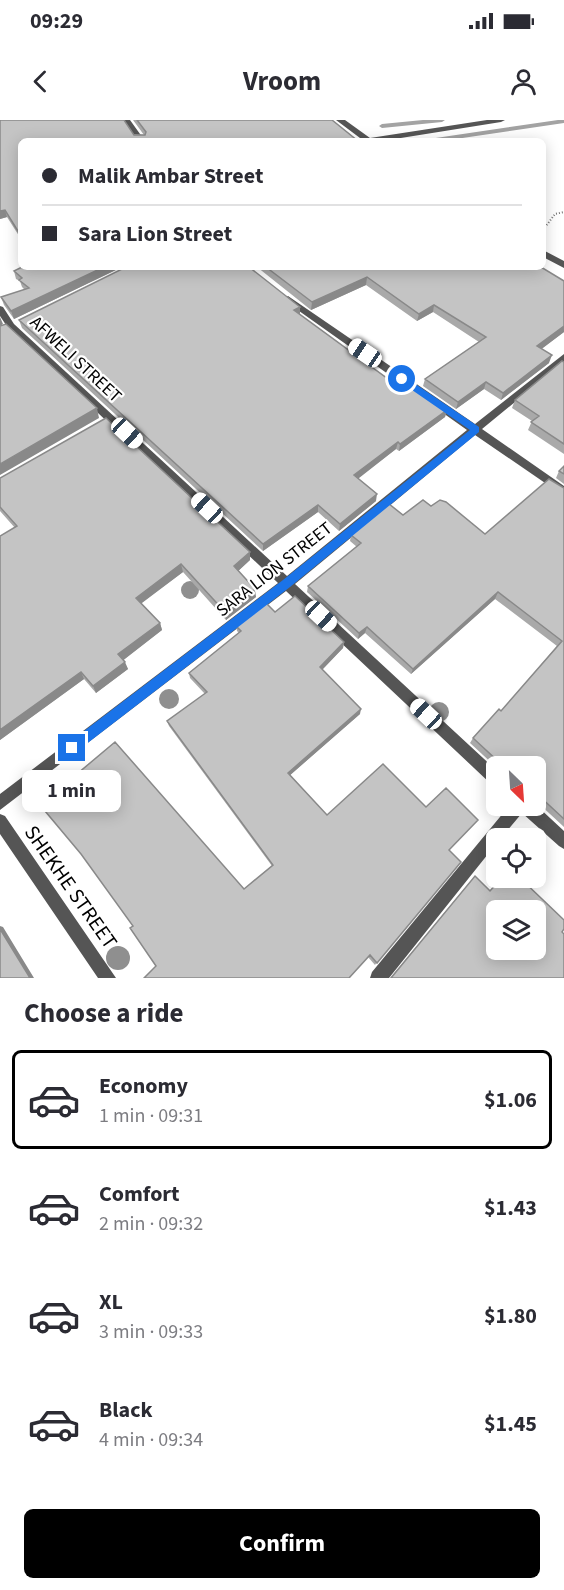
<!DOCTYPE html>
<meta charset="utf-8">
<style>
:root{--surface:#fff;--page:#f7f7f7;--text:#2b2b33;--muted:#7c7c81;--line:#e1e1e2;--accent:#000}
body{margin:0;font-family:"Source Sans 3",sans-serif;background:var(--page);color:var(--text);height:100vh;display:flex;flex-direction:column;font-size:22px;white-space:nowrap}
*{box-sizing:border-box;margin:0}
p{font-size:20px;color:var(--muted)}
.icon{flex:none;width:33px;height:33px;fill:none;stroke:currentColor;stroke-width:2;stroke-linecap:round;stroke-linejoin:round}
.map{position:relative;height:858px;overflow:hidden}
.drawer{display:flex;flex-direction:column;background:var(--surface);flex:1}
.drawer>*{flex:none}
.top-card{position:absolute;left:18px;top:18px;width:528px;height:132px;border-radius:9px;box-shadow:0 3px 15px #0003;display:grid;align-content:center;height:132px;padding:0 24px;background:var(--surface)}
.needle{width:39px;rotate:155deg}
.tools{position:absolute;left:486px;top:636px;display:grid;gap:12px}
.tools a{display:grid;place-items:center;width:60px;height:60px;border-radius:9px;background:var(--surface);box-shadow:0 3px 15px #0003;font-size:30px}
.end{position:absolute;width:27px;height:27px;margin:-14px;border:8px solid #1a73e8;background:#fff;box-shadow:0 0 0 3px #fff}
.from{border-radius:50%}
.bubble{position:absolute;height:42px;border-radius:9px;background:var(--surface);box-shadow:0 3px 15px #0003;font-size:20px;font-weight:700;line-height:42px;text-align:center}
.car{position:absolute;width:18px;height:36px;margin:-18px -9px;border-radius:8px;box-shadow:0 0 4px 2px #0007;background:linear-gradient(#fff 24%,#345 0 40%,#fff 0 76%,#345 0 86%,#fff 0)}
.top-card b{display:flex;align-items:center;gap:21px;height:57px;font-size:22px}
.top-card b+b{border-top:2px solid var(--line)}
.top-card i{width:15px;height:15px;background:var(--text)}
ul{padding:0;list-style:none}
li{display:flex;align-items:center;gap:18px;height:99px;margin:0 12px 9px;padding:0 12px;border:3px solid transparent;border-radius:9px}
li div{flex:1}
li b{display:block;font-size:22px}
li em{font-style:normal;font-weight:700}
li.active{border-color:var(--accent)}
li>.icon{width:54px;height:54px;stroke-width:1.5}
h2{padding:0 24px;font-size:27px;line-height:72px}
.primary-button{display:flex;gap:12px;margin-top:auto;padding:12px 24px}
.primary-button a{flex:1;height:69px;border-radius:9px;background:var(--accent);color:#fff;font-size:24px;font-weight:700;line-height:69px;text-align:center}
.status{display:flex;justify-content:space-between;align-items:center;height:42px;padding:0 30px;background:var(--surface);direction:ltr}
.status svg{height:16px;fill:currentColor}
header{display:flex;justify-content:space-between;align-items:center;height:78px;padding:0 24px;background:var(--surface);font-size:27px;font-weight:700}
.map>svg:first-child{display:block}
</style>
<div class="status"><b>09:29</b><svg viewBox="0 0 49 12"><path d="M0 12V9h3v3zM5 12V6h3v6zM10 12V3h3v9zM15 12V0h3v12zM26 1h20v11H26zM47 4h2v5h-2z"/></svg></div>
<header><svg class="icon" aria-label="back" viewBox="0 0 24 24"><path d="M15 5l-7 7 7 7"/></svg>Vroom<svg class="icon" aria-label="person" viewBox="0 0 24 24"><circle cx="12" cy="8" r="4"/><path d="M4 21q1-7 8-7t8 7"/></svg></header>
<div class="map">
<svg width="564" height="858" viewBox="0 0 564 858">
<rect width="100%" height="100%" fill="#fff"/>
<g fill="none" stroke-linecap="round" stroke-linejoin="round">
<path fill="#a3a3a3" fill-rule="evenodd" d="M423,0H445L442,2L382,8L379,6L382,4Z
M558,0H564V3L442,21H426L429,19Z"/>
<path stroke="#777" stroke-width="2" stroke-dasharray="1 2" stroke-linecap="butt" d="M543,110L555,94L564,92"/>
<path fill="#555" fill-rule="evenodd" d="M122,0H130L145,21H137Z
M336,0H345L370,18L487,0H505L501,2L382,21H364Z
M543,130L564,141V148L543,137Z
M288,176L475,304L564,234V242L482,309L564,366V376L475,315L295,464L496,650V666L491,664L286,471L0,690V674L278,463L8,208L0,196V186L3,187L14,204L287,456L467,310L285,181L283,179Z
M536,685L564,711V729L559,726L522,693L501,718H496V724L389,858H370L372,852L509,686Z
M0,694L5,696L116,858H98L0,714Z"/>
</g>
<g fill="#8f8f8f">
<circle cx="190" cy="470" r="9"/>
<circle cx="169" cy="579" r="10"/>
<circle cx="439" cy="592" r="10"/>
<circle cx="118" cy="838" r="12"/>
</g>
<path fill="#a9a9a9" d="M0,0L144,15L133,0H332L358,21H21V119L7,97L0,99Z
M122,147L14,199L4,185L1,177L25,170L22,167L20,161L16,159L14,151Z
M257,147H541L564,212L541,229L549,243L501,280L484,269L456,289L423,266L425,259L479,222L433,192L417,201L366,165L311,190Z
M300,187V195L406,272L447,290L445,297L399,331L396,329L358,358L376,381L339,411L318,392L263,431L22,208L19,200Z
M564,242V334L528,310L532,301L512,288L515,280Z
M564,346V364L556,358L559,351Z
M0,358L250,440L238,451L256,477L226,500L183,452L141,483L160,503L162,510L123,540L128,549L96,573L84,559L0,620L15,408L0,391Z
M564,368V707L536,681V646H496V647L470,623L473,618L501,591L557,526L495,479L411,554L365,513L358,519L307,472L308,466L357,427L350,421L351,415L403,395L431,386L485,414Z
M275,492L344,522L343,528L322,550L360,594L290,655L327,695L449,731L375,845L368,837L244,769L272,746L169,606L167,601L205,574L190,558L189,553L239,513L237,511L236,506Z
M475,756L490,770L501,758H520L562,812L564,858H390Z"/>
<path fill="#898989" d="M5,90L7,97L0,99V91Z
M104,147H122L14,199L11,191Z
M367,157L366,165L311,190L312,182Z
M434,185L433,192L417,201L419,194Z
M300,187V195L294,190Z
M0,197L3,204L0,206Z
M564,206V212L535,234L537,226Z
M552,235L549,243L501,280L503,273Z
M486,262L484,269L456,289L458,282Z
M97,288L99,298L0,355V344Z
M447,290L445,297L399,331L400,324Z
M398,322L396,329L354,362V355Z
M377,374L376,381L339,411L340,404Z
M318,385V392L263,431V424Z
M250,432V440L235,454L234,446Z
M181,444L183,452L138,486L136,478Z
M255,469L256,477L226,500L225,492Z
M498,472L495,479L411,554L413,549Z
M160,503L162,510L121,542L118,534Z
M367,507L365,513L358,519L359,513Z
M344,522L343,528L319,553L320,547Z
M125,542L128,549L96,573L93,566Z
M81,552L84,559L0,620V610Z
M361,589L360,594L288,657V653Z
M0,806L3,807L34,858H30L0,809Z"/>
<path fill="#c4c4c4" stroke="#898989" stroke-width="1.5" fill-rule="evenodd" d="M0,0H124L134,15H145L146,12L137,0H332L358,21H21V116L5,90L0,91Z
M22,147H104L11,191L1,177L29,168L19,160L22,158L14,151Z
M126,147H249L300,187L294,190L406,272L414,267L447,290L400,324L398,322L354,355L377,374L340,404L318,385L263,424L19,200Z
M266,147H541L564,161V206L537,226L552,235L503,273L486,262L458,282L425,259L486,217L434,185L419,194L367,157L312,182Z
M6,204L97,288L0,344V206Z
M562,241L564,242V324L531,302L539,296L515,280Z
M106,298L250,432L234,446L255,469L225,492L181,444L136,478L160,503L118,534L125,542L93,566L81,552L0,610V416L17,406L0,387V358Z
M564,346V354L559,351Z
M549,359L564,368V699L536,673V646H502L501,644L473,618L499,589L501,591L562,521L498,472L413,549L367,507L359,513L308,466L361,423L351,415L389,384L403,395L423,380L431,386L440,380L446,382L485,414Z
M295,476L344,522L320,547L361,589L288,653L327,695L383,644L426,687L446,668L478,700L449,730L461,742L377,843L370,835L349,858H144L156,846L130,808L133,806L81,734L40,685L115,622L244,769L273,745L167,601L207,572L189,553L241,511L236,506L266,483L275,492Z
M475,756L490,771L502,758H520L564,800V809L562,812L564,814V858H391ZM496,790H536V830H496Z
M0,809L30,858H0Z"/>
<path fill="#1a73e8" d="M399,257H405L479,307V312L290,467L76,632H67V624L283,460L470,310L399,261Z"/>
<g text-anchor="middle" stroke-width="4.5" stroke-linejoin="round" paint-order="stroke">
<g font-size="18" fill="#000" stroke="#fff">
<text transform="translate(76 239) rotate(43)" y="6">AFWELI STREET</text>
<text transform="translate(274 449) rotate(-38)" y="6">SARA LION STREET</text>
</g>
<g font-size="21" fill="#000" stroke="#fff">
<text transform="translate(71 767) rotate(55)" y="7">SHEKHE STREET</text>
</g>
</g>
</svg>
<div class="tools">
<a><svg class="needle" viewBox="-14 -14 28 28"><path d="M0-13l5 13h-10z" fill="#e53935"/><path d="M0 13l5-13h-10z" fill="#7c7c81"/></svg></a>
<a><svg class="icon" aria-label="locate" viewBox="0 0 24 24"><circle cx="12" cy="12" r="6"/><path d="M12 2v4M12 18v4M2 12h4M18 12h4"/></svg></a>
<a><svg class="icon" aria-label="layers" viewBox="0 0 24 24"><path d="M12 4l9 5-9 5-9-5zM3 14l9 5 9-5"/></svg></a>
</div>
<i class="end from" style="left:402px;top:259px"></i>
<i class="end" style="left:72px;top:628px"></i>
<div class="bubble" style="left:22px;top:650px;width:99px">1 min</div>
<i class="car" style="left:365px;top:233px;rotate:304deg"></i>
<i class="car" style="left:127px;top:313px;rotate:133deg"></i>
<i class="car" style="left:207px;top:388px;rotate:313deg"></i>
<i class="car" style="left:321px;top:496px;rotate:133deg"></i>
<i class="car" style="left:426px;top:594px;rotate:313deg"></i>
<div class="top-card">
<b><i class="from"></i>Malik Ambar Street</b>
<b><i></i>Sara Lion Street</b>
</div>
</div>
<section class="drawer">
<h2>Choose a ride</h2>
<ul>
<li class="active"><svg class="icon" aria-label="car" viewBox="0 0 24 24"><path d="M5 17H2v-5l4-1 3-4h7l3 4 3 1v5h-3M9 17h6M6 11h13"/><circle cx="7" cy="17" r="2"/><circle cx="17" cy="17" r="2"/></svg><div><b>Economy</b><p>1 min · 09:31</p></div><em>$1.06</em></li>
<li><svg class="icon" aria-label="car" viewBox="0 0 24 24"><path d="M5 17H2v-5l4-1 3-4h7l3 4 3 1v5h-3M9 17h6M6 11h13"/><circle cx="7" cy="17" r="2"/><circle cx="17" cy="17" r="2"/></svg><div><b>Comfort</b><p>2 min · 09:32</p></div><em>$1.43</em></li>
<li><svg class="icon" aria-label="car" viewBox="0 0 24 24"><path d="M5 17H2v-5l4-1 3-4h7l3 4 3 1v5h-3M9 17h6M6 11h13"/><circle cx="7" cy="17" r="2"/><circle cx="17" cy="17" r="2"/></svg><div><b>XL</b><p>3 min · 09:33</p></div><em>$1.80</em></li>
<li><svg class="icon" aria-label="car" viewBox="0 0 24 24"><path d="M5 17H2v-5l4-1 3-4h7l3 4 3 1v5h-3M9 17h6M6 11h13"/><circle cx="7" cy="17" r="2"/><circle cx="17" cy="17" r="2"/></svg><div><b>Black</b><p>4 min · 09:34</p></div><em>$1.45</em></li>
</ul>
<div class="primary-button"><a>Confirm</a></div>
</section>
